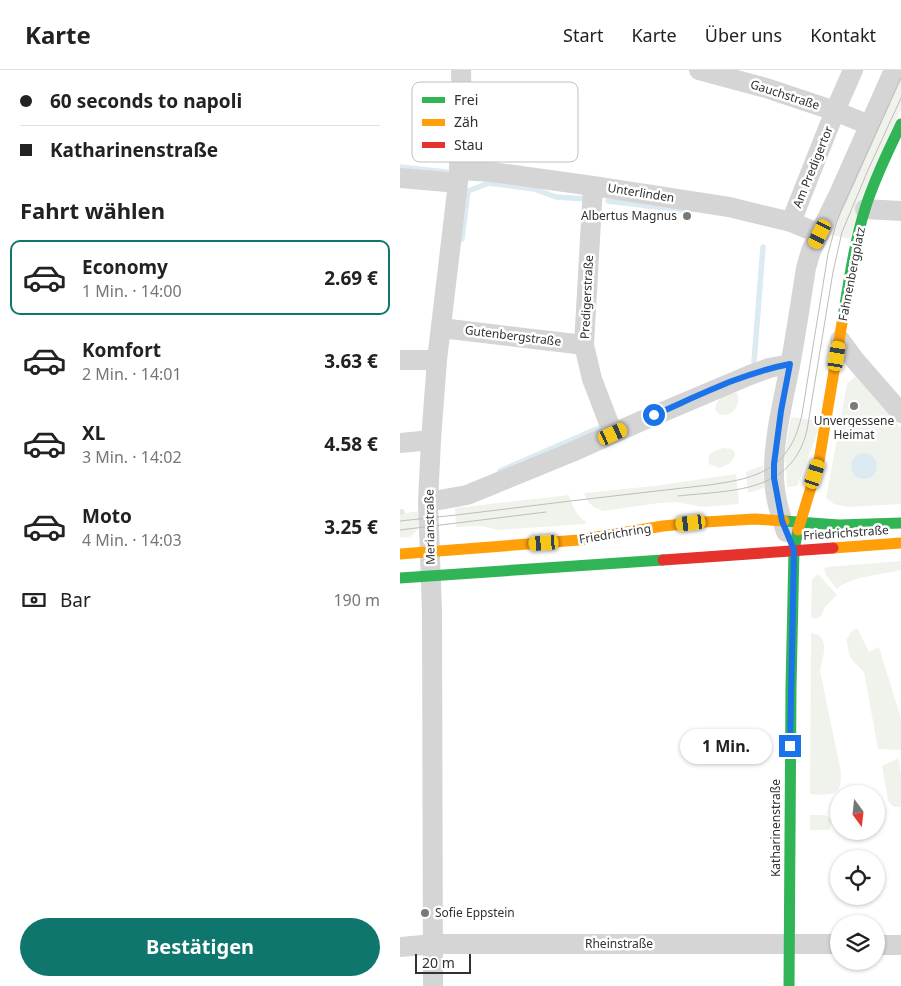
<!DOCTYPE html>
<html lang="de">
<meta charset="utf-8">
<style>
:root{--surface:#fff;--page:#f2f2f2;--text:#222;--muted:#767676;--line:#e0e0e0;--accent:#0f766e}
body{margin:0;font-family:"Noto Sans",sans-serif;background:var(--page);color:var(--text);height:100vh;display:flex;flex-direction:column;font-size:19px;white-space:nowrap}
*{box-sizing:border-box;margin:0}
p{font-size:16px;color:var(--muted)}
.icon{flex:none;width:28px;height:28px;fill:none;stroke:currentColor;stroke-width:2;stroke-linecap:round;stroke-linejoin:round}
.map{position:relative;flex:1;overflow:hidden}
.panel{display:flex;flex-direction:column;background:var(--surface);width:400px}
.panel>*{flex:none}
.guide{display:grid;align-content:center;height:110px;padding:0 20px;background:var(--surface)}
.needle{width:32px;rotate:165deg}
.fabs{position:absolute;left:430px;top:715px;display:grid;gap:10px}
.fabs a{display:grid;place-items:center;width:55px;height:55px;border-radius:50%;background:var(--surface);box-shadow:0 1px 4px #0004;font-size:25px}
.scale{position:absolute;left:15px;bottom:12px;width:56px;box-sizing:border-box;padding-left:5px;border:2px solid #313131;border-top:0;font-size:14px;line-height:18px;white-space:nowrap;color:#313131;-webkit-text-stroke:4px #fff;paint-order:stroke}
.end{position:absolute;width:22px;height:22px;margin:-11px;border:6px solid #1a73e8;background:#fff;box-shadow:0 0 0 2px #fff}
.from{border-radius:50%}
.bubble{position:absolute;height:35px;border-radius:18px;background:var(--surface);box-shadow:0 1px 4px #0004;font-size:16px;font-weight:700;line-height:35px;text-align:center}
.car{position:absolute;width:15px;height:30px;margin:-15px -8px;border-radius:6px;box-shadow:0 0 4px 1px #0007;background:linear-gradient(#f5c518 24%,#345 0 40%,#f5c518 0 76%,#345 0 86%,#f5c518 0)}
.guide b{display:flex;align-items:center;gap:18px;height:48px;font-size:19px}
.guide b+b{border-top:1px solid var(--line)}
.guide i{width:12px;height:12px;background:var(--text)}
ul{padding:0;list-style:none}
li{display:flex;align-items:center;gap:15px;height:75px;margin:0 10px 8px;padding:0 10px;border:2px solid transparent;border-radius:10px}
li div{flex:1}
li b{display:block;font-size:19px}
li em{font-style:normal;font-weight:700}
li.selected{border-color:var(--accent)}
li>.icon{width:45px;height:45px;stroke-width:1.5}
h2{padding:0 20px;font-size:22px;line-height:60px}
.pay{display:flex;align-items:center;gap:12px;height:55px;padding:0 20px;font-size:19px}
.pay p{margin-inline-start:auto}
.action{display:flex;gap:10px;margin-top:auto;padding:10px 20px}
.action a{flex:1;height:58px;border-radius:30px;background:var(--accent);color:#fff;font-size:20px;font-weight:700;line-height:58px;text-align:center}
header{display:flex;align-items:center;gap:30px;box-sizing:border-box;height:70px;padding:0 25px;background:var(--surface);border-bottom:1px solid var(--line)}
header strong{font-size:24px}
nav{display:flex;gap:28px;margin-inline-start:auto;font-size:18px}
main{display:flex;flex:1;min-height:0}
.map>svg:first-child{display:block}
</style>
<header>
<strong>Karte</strong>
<nav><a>Start</a><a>Karte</a><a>Über uns</a><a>Kontakt</a></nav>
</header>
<main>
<section class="panel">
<div class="guide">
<b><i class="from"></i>60 seconds to napoli</b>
<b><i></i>Katharinenstraße</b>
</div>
<h2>Fahrt wählen</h2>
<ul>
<li class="selected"><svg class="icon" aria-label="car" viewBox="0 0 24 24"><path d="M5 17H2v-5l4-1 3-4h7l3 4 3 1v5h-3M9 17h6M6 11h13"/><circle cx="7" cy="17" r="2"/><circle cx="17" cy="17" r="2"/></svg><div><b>Economy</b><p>1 Min. · 14:00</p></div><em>2.69 €</em></li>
<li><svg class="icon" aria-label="car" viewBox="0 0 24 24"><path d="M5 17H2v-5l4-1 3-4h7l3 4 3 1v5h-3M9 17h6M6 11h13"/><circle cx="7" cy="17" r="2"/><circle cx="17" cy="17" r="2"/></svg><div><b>Komfort</b><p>2 Min. · 14:01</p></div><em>3.63 €</em></li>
<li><svg class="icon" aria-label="car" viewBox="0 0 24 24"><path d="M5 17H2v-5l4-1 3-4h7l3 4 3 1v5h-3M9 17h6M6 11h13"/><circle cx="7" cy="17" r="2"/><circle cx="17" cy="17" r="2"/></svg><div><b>XL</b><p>3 Min. · 14:02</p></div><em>4.58 €</em></li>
<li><svg class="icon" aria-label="car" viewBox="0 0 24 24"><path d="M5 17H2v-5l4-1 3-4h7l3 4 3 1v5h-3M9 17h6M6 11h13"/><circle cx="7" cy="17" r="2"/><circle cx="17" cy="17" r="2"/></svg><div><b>Moto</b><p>4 Min. · 14:03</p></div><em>3.25 €</em></li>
</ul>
<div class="pay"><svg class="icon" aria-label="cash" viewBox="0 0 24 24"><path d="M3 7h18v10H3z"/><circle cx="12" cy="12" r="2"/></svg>Bar<p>190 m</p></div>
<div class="action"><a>Bestätigen</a></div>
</section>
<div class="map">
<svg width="501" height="916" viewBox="0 0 501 916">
<rect width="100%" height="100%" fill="#fff"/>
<path fill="#f0f3ec" d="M501,0V39L462,127L451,169L437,166L426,165Z
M456,306L501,358V434L448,437L434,434L426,428L447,314Z
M330,323H337C344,336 326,354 315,340C317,329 321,327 330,323Z
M391,347L422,351L397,416L387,417L385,383Z
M324,378L332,379L335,383C334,392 327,396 319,398L309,394C306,382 315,380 324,378Z
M363,395L364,418L348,423L346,402Z
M336,404L339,434L303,437L276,432L259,433L204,441L195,438L188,432L184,423L254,416Z
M169,425C173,437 176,445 186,452L185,454L99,460L81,456L56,457L55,438Z
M19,441C19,450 20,463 9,467C6,468 3,467 0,467V444Z
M501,491V500C484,504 448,507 437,519L426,505L424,499L427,497Z
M418,504L437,525L425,537L421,546L415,549L411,547L412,510Z
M457,558L469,582L479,577L501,649V680L478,679L464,602L453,591L449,584L447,573V569L451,562Z
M411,563L419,565L422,568L424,575V582L420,601L441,702C442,728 431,725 410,724Z
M498,688L501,704V737H494L488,731L482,696Z
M410,745H424L429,747L431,751L430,760H410Z"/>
<path fill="#dceaf2" d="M451 396a13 13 0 1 1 26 0a13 13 0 1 1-26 0Z"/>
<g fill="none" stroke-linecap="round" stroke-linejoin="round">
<path stroke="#dceaf2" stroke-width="5.5" d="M0,97L46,102
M208,131L290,141
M62,169L68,121L89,113L134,119L156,127L187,129
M354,292L363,177
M100,401L199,358
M0,442H2"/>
<path stroke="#d5d5d5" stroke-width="20" d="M299,0L366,18L435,41L469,55
M59,100L92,102L193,116L329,137L391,152L420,164
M0,108L58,113
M193,116L184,275L192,309L213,364
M465,139L501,141
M391,152L435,41L453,0
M41,258L184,275
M440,270L454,289L501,343
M0,290H37
M0,373L31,370
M28,432L67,425L172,382L239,352L350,305L369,298L390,294
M386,462C380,445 374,425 374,406C373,371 383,331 390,296C396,263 401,230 406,198L411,181L438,126L494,0
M476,875H501
M0,877L34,874H439
M33,916L32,541L28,432L31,370L37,290L58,113L62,47L61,0"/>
<path stroke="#30b455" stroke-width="11" d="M443,247C449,211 454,174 465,139C474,109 488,82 501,54
M384,451L439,455L501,453
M0,508L263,490
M389,916L391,617L394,480L398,460"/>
<path stroke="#ff9f0a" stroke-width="11" d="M398,460L419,391L443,247
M433,478L501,473
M0,484L179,470L263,456L305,452L355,449L384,451"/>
<path stroke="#e5322d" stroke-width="11" d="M263,490L433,478"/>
<path stroke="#bdbdbd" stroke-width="1" d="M278,426C331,420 392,424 407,360L433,202L442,162L468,100L501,28
M0,451C74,444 148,433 222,425C251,422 280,418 309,415C328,412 346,410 364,401C387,389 397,368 402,344L428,184L436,154L443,136L501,8
M0,460L146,442"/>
</g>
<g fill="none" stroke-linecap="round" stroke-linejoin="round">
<path stroke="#1a73e8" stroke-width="6" d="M254,345C298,326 342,303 390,294L381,341L374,394V408L382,451L394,480L390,676"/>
</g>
<g fill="#797979" stroke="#fff" stroke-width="2">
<circle cx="287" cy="146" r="5"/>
<circle cx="454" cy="336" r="5"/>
<circle cx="25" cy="843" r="5"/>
</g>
<g text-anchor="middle" stroke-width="5" stroke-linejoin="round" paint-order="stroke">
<g font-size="12" fill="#313131" stroke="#fff">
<text transform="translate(385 25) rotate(18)" y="4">Gauchstraße</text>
<text transform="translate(413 97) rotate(-68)" y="4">Am Predigertor</text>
<text transform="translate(241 123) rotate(9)" y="4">Unterlinden</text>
<text transform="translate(452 204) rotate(-79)" y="4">Fahnenbergplatz</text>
<text transform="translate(187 227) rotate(-87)" y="4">Predigerstraße</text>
<text transform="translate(113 266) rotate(7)" y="4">Gutenbergstraße</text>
<text transform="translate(30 457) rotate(-91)" y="4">Merianstraße</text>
<text transform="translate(446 463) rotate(-4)" y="4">Friedrichstraße</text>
<text transform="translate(215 464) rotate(-9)" y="4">Friedrichring</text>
<text transform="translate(376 758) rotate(-90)" y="4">Katharinenstraße</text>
<text x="219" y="878">Rheinstraße</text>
</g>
<g font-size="12" fill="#313131" stroke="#fff" text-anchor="end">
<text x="277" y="150">Albertus Magnus</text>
<text x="454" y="355" text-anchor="middle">Unvergessene<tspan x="454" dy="14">Heimat</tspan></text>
<text x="35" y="847" text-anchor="start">Sofie Eppstein</text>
</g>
</g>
<rect x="12" y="12" width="166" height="80" rx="8" fill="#fff" stroke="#c1c1c1" stroke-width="1"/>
<rect x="22" y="27" width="23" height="6" fill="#30b455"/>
<rect x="22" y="49" width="23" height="7" fill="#ff9f0a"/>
<rect x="22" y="72" width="23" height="6" fill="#e5322d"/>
<g font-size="14" fill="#313131">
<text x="54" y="35">Frei</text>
<text x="54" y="57">Zäh</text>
<text x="54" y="80">Stau</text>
</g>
</svg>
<div class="fabs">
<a><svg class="needle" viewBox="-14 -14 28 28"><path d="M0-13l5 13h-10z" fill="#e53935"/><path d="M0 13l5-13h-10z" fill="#767676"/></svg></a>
<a><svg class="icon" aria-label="locate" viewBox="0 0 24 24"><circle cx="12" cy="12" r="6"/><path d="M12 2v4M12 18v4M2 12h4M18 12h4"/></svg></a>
<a><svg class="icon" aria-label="layers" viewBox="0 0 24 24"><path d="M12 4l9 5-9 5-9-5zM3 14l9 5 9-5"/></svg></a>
</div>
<div class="scale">20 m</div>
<i class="end from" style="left:254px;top:345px"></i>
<i class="end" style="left:390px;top:676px"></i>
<div class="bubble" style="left:280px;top:659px;width:92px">1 Min.</div>
<i class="car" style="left:420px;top:164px;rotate:206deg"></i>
<i class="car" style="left:437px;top:286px;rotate:9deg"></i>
<i class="car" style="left:213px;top:364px;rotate:65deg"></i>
<i class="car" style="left:415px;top:404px;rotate:18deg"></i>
<i class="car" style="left:291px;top:453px;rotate:263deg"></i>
<i class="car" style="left:144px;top:473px;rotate:266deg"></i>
</div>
</main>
